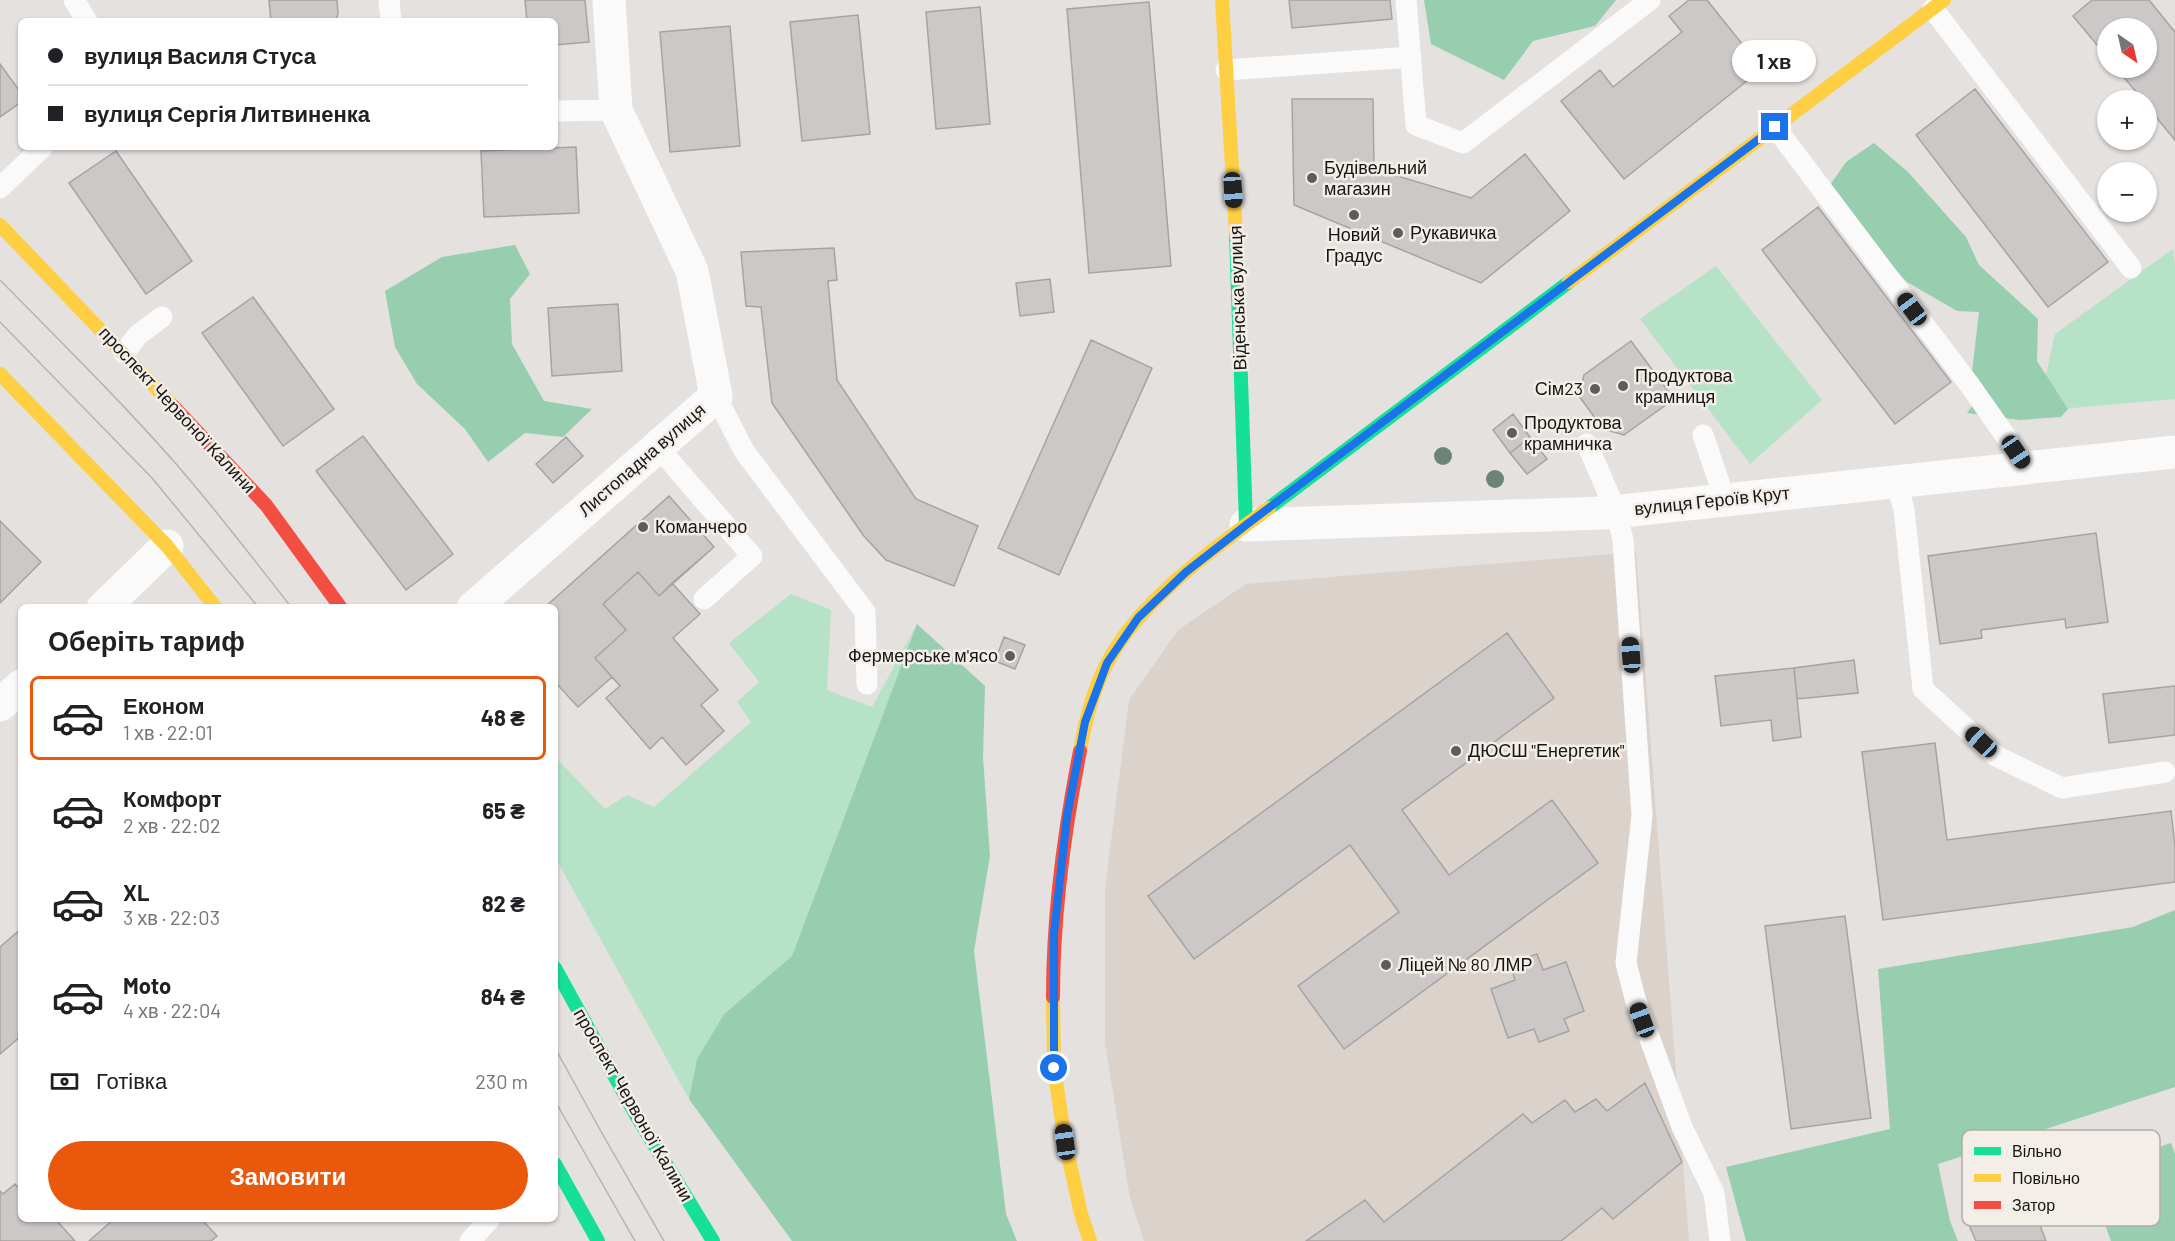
<!DOCTYPE html>
<html lang="uk">
<meta charset="utf-8">
<style>
:root{--surface:#fff;--page:#f2f2f2;--text:#202124;--muted:#757577;--line:#e0e0e0;--accent:#ea580c}
body{margin:0;font-family:Barlow,sans-serif;background:var(--page);color:var(--text);height:100vh;display:flex;flex-direction:column;font-size:22px;white-space:nowrap}
*{box-sizing:border-box;margin:0}
p{font-size:20px;color:var(--muted)}
.icon{flex:none;width:33px;height:33px;fill:none;stroke:currentColor;stroke-width:2;stroke-linecap:round;stroke-linejoin:round}
.map{position:relative;flex:1;overflow:hidden}
.sheet{position:absolute;left:18px;top:604px;width:540px;height:618px;display:flex;flex-direction:column;background:var(--surface);border-radius:9px;box-shadow:0 2px 4px #0004}
.sheet>*{flex:none}
.guide{position:absolute;left:18px;top:18px;width:540px;height:132px;border-radius:9px;box-shadow:0 2px 4px #0004;display:grid;align-content:center;height:132px;padding:0 30px;background:var(--surface)}
.needle{width:39px;rotate:146deg}
.controls{position:absolute;left:2097px;top:18px;display:grid;gap:12px}
.controls a{display:grid;place-items:center;width:60px;height:60px;border-radius:50%;background:var(--surface);box-shadow:0 2px 4px #0004;font-size:30px}
.end{position:absolute;width:27px;height:27px;margin:-14px;border:8px solid #1a73e8;background:#fff;box-shadow:0 0 0 3px #fff}
.from{border-radius:50%}
.bubble{position:absolute;height:42px;border-radius:21px;background:var(--surface);box-shadow:0 2px 4px #0004;font-size:20px;font-weight:700;line-height:42px;text-align:center}
.car{position:absolute;width:18px;height:36px;margin:-18px -9px;border-radius:8px;box-shadow:0 0 4px 2px #0007;background:linear-gradient(#222 24%,#8ab4d8 0 40%,#222 0 76%,#8ab4d8 0 86%,#222 0)}
.guide b{display:flex;align-items:center;gap:21px;height:57px;font-size:22px}
.guide b+b{border-top:2px solid var(--line)}
.guide i{width:15px;height:15px;background:var(--text)}
ul{padding:0;list-style:none}
li{display:flex;align-items:center;gap:18px;height:84px;margin:0 12px 9px;padding:0 18px;border:3px solid transparent;border-radius:9px}
li div{flex:1}
li b{display:block;font-size:22px}
li em{font-style:normal;font-weight:700}
li.selected{border-color:var(--accent)}
li>.icon{width:54px;height:54px;stroke-width:1.5}
h2{padding:0 30px;font-size:27px;line-height:72px}
.pay{display:flex;align-items:center;gap:15px;height:66px;padding:0 30px;font-size:22px}
.pay p{margin-inline-start:auto}
.action{display:flex;gap:12px;margin-top:auto;padding:12px 30px}
.action a{flex:1;height:69px;border-radius:36px;background:var(--accent);color:#fff;font-size:24px;font-weight:700;line-height:69px;text-align:center}
.map>svg:first-child{display:block}
</style>
<div class="map">
<svg width="2175" height="1241" viewBox="0 0 2175 1241">
<rect width="100%" height="100%" fill="#e4e1df"/>
<path fill="#dbd2cc" d="M1636,552L1689,1241H1144L1130,1198L1105,1043V888L1129,700L1178,630L1246,584Z"/>
<path fill="#b6e2c7" d="M2173,249L2175,266V399L2038,411L2055,334Z
M1716,266L1822,400L1750,464L1640,319Z
M791,594L831,610L827,690L872,707L917,624L792,956L724,1014L697,1059L689,1099L555,857V757L605,809L627,795L654,807L751,722L737,702L759,682L729,643Z"/>
<path fill="#97ceb0" d="M1424,0H1616L1595,26L1533,41L1504,80L1431,44Z
M1874,143L1908,172L1966,237L1979,265L2038,319L2037,361L2068,409L2061,417L2020,420L1967,413L1982,393L1972,372L1979,312L1957,311L1907,282L1863,236L1828,188L1846,162Z
M515,245L530,274L510,299L512,344L544,401L592,409L563,437L525,433L488,462L465,429L417,384L395,347L385,291L442,257Z
M917,624L985,686L983,757L990,856L974,951L1006,1214L1017,1241H792L689,1099L697,1059L724,1014L792,956Z
M2175,910V1087L1938,1164L1950,1221L1958,1241H1746L1726,1167L1890,1129L1878,969L2133,927Z
M2171,1143L2175,1154V1241H2111L2085,1172Z"/>
<path fill="#cbc8c7" stroke="#a6a4a2" stroke-width="1.5" d="M269,0H337L338,13L336,21H271Z
M525,0H585L589,42L555,45V21H527Z
M1289,0H1390L1392,19L1292,28Z
M1689,0H1707L1762,69L1624,179L1561,101L1600,70L1613,87L1682,32L1669,16Z
M2092,0H2149L2175,32V140L2146,105V100H2143L2116,68H2146V28H2108V58L2073,16Z
M1149,2L1171,266L1089,273L1067,9Z
M980,7L990,124L936,129L926,12Z
M858,15L870,134L802,141L790,22Z
M730,26L740,146L670,152L660,32Z
M0,64L21,93V102L0,117Z
M1975,89L2108,262L2048,307L1916,135Z
M1292,99H1373L1374,169L1471,198L1525,154L1570,211L1481,283L1294,205Z
M576,147L579,213L484,217L481,151Z
M116,151L192,261L146,294L69,183Z
M1818,207L1951,382L1895,424L1762,250Z
M834,248L837,280L828,281L837,380L916,499L978,526L954,586L886,560L863,535L772,403L761,307L746,306L741,252Z
M1050,279L1054,312L1020,316L1016,283Z
M253,297L334,409L283,446L202,333Z
M618,304L622,371L552,376L548,308Z
M1091,340L1152,368L1059,575L998,548Z
M1631,341L1674,399L1624,435L1603,429L1579,396L1584,375Z
M1513,414L1530,437L1510,453L1493,430Z
M363,436L453,554L406,590L316,471Z
M566,437L583,456L553,483L536,464Z
M1530,437L1547,459L1527,474L1510,453Z
M669,496L714,547L672,583L700,614L673,638L718,690L701,705L724,731L686,765L662,737L650,749L606,698L620,686L612,677L578,707L555,682V608H544Z
M669,496L714,547L659,596L638,572L603,604L626,630L595,658L612,677L578,707L555,682V608H544Z
M0,521L41,562L0,603Z
M2096,533L2108,622L2066,628L2065,619L1981,630L1982,638L1940,644L1928,556Z
M638,572L659,596L672,583L700,614L673,638L718,690L701,705L724,731L686,765L662,737L650,749L606,698L620,686L595,658L626,630L603,604Z
M1507,633L1554,698L1402,810L1449,875L1552,800L1598,863L1344,1049L1298,986L1399,912L1350,845L1194,959L1148,896Z
M1004,637L1025,645L1015,669L995,661Z
M1854,660L1858,693L1797,699L1794,668Z
M1794,668L1801,737L1773,741L1771,720L1721,726L1715,676Z
M2175,686V735L2109,743L2103,694Z
M1935,743L1947,840L2171,811L2175,846V882L1883,920L1862,752Z
M1845,916L1871,1118L1791,1129L1765,926Z
M21,929V1036L0,1054V947Z
M1537,954L1543,970L1566,962L1584,1011L1564,1019L1569,1031L1539,1042L1534,1029L1508,1038L1491,989L1515,980L1510,964Z
M1645,1083L1682,1162L1613,1219L1602,1208L1561,1241H1306L1365,1200L1384,1222L1523,1114L1532,1123L1565,1100L1575,1112L1596,1099L1607,1111Z
M15,1184L21,1191V1220H56L75,1241H0V1191L3,1194Z
M2031,1202L2046,1241H1976L1969,1225Z
M113,1220H202L217,1236L211,1241H89Z"/>
<g fill="none" stroke-linecap="round" stroke-linejoin="round">
<path stroke="#fbfafa" stroke-width="21" d="M74,0L87,21
M389,0L391,21
M1406,0L1416,125L1463,143L1650,0
M1933,9L2131,268
M1226,70L1411,57
M555,111L616,110
M1775,127L1969,384L2028,468
M0,188L43,147
M124,353L138,335L162,317
M716,396L744,451L865,612L867,684
M1703,435L1725,500
M1587,444L1616,511L1623,540L1642,815L1626,963L1635,998L1682,1127L1714,1193L1720,1241
M657,446L752,556L704,599
M1896,483L1904,509L1923,689L1996,756L2062,788L2165,772
M470,1241L489,1220"/>
<path stroke="#fbfafa" stroke-width="33" d="M1246,525L1603,513L2175,452
M103,608L167,546
M473,608L716,396L692,271L616,110L609,0
M0,705L21,686"/>
<path stroke="#16e098" stroke-width="14" d="M1236,234L1246,525
M1269,508L1569,282
M555,968L636,1115L713,1241
M555,1164L598,1241"/>
<path stroke="#ffcf43" stroke-width="14" d="M1222,0L1236,234
M0,225L173,406
M1569,282L1944,0
M0,374L167,546L216,608
M1080,751C1085,722 1094,688 1107,663C1141,599 1212,550 1269,508
M1053,997L1054,1068L1065,1141L1081,1214L1090,1241"/>
<path stroke="#f24e42" stroke-width="14" d="M173,406L266,505L341,608
M1053,997C1053,914 1064,832 1080,751"/>
<path stroke="#b4b3b3" stroke-width="1.5" d="M0,280C60,341 121,401 177,465C217,511 254,560 292,608
M0,322L152,478L259,608
M555,1048L603,1135L664,1241
M555,1101L635,1241"/>
</g>
<g fill="#6c8477">
<circle cx="1443" cy="456" r="9"/>
<circle cx="1495" cy="479" r="9"/>
</g>
<g fill="none" stroke-linecap="round" stroke-linejoin="round">
<path stroke="#1a73e8" stroke-width="8" d="M1054,1068V933L1067,816L1085,722L1107,663L1138,618L1186,572L1246,525L1775,127"/>
</g>
<g fill="#5f5d5b" stroke="#f4eee9" stroke-width="2">
<circle cx="1312" cy="178" r="6"/>
<circle cx="1354" cy="215" r="6"/>
<circle cx="1398" cy="233" r="6"/>
<circle cx="1623" cy="386" r="6"/>
<circle cx="1595" cy="389" r="6"/>
<circle cx="1512" cy="433" r="6"/>
<circle cx="643" cy="527" r="6"/>
<circle cx="1010" cy="656" r="6"/>
<circle cx="1456" cy="751" r="6"/>
<circle cx="1386" cy="965" r="6"/>
</g>
<g text-anchor="middle" stroke-width="5" stroke-linejoin="round" paint-order="stroke">
<g font-size="18" fill="#181614" stroke="#f4eee9" text-anchor="start">
<text x="1324" y="174">Будівельний<tspan x="1324" dy="21">магазин</tspan></text>
<text x="1410" y="239">Рукавичка</text>
<text x="1354" y="241" text-anchor="middle">Новий<tspan x="1354" dy="21">Градус</tspan></text>
<text x="1635" y="382">Продуктова<tspan x="1635" dy="21">крамниця</tspan></text>
<text x="1583" y="395" text-anchor="end">Сім23</text>
<text x="1524" y="429">Продуктова<tspan x="1524" dy="21">крамничка</tspan></text>
<text x="655" y="533">Команчеро</text>
<text x="998" y="662" text-anchor="end">Фермерське м'ясо</text>
<text x="1468" y="757">ДЮСШ "Енергетик"</text>
<text x="1398" y="971">Ліцей № 80 ЛМР</text>
</g>
<g font-size="18" fill="#181614" stroke="#f4eee9">
<text transform="translate(1238 298) rotate(-92)" y="6">Віденська вулиця</text>
<text transform="translate(177 410) rotate(47)" y="6">проспект Червоної Калини</text>
<text transform="translate(642 460) rotate(-41)" y="6">Листопадна вулиця</text>
<text transform="translate(1712 501) rotate(-6)" y="6">вулиця Героїв Крут</text>
<text transform="translate(633 1105) rotate(60)" y="6">проспект Червоної Калини</text>
</g>
</g>
<rect x="1962" y="1130" width="198" height="96" rx="9" fill="#f4eee9" stroke="#b2ada9" stroke-width="1.5"/>
<rect x="1974" y="1147" width="27" height="8" fill="#16e098"/>
<rect x="1974" y="1174" width="27" height="8" fill="#ffcf43"/>
<rect x="1974" y="1201" width="27" height="8" fill="#f24e42"/>
<g font-size="16" fill="#181614">
<text x="2012" y="1157">Вільно</text>
<text x="2012" y="1184">Повільно</text>
<text x="2012" y="1211">Затор</text>
</g>
</svg>
<div class="controls">
<a><svg class="needle" viewBox="-14 -14 28 28"><path d="M0-13l5 13h-10z" fill="#e53935"/><path d="M0 13l5-13h-10z" fill="#757577"/></svg></a>
<a>+</a>
<a>−</a>
</div>
<i class="end from" style="left:1054px;top:1068px"></i>
<i class="end" style="left:1775px;top:127px"></i>
<div class="bubble" style="left:1732px;top:40px;width:84px">1 хв</div>
<i class="car" style="left:1233px;top:190px;rotate:176deg"></i>
<i class="car" style="left:1912px;top:309px;rotate:323deg"></i>
<i class="car" style="left:2016px;top:452px;rotate:146deg"></i>
<i class="car" style="left:1631px;top:655px;rotate:356deg"></i>
<i class="car" style="left:1981px;top:742px;rotate:313deg"></i>
<i class="car" style="left:1642px;top:1020px;rotate:340deg"></i>
<i class="car" style="left:1065px;top:1142px;rotate:352deg"></i>
<div class="guide">
<b><i class="from"></i>вулиця Василя Стуса</b>
<b><i></i>вулиця Сергія Литвиненка</b>
</div>
<section class="sheet">
<h2>Оберіть тариф</h2>
<ul>
<li class="selected"><svg class="icon" aria-label="car" viewBox="0 0 24 24"><path d="M5 17H2v-5l4-1 3-4h7l3 4 3 1v5h-3M9 17h6M6 11h13"/><circle cx="7" cy="17" r="2"/><circle cx="17" cy="17" r="2"/></svg><div><b>Економ</b><p>1 хв · 22:01</p></div><em>48 ₴</em></li>
<li><svg class="icon" aria-label="car" viewBox="0 0 24 24"><path d="M5 17H2v-5l4-1 3-4h7l3 4 3 1v5h-3M9 17h6M6 11h13"/><circle cx="7" cy="17" r="2"/><circle cx="17" cy="17" r="2"/></svg><div><b>Комфорт</b><p>2 хв · 22:02</p></div><em>65 ₴</em></li>
<li><svg class="icon" aria-label="car" viewBox="0 0 24 24"><path d="M5 17H2v-5l4-1 3-4h7l3 4 3 1v5h-3M9 17h6M6 11h13"/><circle cx="7" cy="17" r="2"/><circle cx="17" cy="17" r="2"/></svg><div><b>XL</b><p>3 хв · 22:03</p></div><em>82 ₴</em></li>
<li><svg class="icon" aria-label="car" viewBox="0 0 24 24"><path d="M5 17H2v-5l4-1 3-4h7l3 4 3 1v5h-3M9 17h6M6 11h13"/><circle cx="7" cy="17" r="2"/><circle cx="17" cy="17" r="2"/></svg><div><b>Moto</b><p>4 хв · 22:04</p></div><em>84 ₴</em></li>
</ul>
<div class="pay"><svg class="icon" aria-label="cash" viewBox="0 0 24 24"><path d="M3 7h18v10H3z"/><circle cx="12" cy="12" r="2"/></svg>Готівка<p>230 m</p></div>
<div class="action"><a>Замовити</a></div>
</section>
</div>
